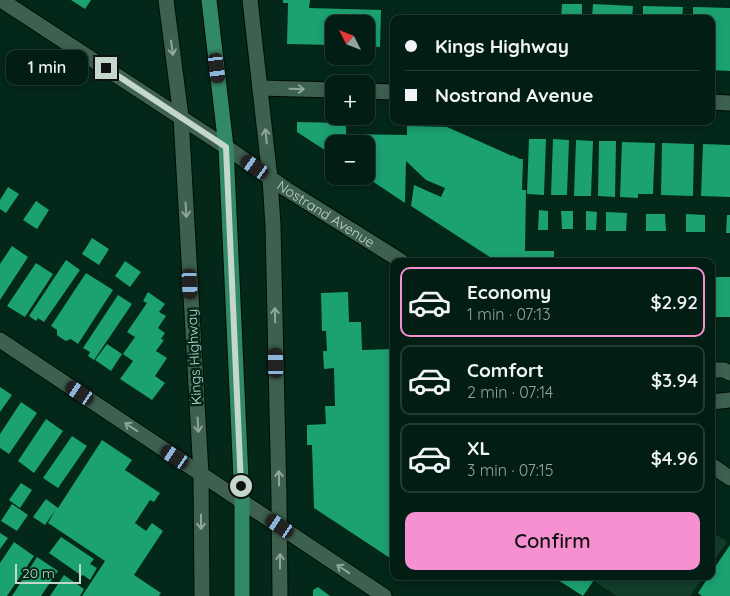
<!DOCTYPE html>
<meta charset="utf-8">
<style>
:root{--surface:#021d13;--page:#102a21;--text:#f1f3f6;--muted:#96a2a0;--line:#233b33;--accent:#f690d0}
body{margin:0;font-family:Quicksand,sans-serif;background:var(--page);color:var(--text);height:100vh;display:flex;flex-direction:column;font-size:19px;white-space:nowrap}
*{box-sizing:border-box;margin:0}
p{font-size:16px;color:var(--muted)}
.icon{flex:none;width:28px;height:28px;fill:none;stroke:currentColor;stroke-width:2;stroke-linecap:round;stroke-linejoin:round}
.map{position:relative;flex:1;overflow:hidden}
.details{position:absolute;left:390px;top:258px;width:325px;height:322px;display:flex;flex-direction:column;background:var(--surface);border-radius:10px;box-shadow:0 2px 8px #0003,0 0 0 1px var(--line)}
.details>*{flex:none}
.banner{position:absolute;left:390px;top:15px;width:325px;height:110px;border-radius:10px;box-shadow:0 2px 8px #0003,0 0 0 1px var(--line);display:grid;align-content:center;height:110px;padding:0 15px;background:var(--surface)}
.needle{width:32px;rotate:312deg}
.fabs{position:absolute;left:325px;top:15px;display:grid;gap:10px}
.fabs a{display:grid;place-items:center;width:50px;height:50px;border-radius:10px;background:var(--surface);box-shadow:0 2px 8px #0003,0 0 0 1px var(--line);font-size:25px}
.scale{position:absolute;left:15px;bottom:12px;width:66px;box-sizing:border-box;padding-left:5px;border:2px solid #c4d7cd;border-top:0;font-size:14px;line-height:18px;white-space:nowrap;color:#c4d7cd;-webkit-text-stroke:4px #032719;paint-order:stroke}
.end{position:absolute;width:22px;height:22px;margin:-11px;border:6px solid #c4d7cd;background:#111;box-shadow:0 0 0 2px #111}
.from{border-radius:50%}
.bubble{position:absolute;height:35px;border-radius:10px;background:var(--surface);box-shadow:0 2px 8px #0003,0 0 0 1px var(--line);font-size:16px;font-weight:600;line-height:35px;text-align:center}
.car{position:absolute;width:15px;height:30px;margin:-15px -8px;border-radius:6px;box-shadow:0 0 4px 1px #0007;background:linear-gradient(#222 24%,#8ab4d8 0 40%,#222 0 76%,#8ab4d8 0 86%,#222 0)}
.banner b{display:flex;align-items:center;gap:18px;height:48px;font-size:19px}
.banner b+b{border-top:1px solid var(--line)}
.banner i{width:12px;height:12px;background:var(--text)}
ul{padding:9px 0 0;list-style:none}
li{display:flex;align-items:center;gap:15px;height:70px;margin:0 10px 8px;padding:0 5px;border:2px solid var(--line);border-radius:10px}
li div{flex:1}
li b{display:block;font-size:19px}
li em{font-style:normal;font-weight:600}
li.current{border-color:var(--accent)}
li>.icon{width:45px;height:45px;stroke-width:1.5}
.button{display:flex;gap:10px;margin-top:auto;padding:10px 15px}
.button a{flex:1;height:58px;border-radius:10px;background:var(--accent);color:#111;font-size:20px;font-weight:600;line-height:58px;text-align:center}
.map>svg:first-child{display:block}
</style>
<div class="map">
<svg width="730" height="596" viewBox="0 0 730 596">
<rect width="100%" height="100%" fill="#032719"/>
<path fill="#133d2b" d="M711,531L727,542L711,565Z
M586,576H704L690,596H617Z"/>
<path fill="#1ca171" d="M71,0H91L85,9Z
M283,0H310L309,8L381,10L380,47L366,46V24H334V45L287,44L288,3H283Z
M562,4H582V19H561Z
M593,4L633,6L632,19H592Z
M643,6L683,7L682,19H643Z
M693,7L730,8V71L711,70V19H693Z
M297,122L346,123V134L407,135V126L447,127L512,156V155L520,159H523L522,190H526L525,251H554V261H496L411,206L414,185L441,197L445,188L426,180L406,161L405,203L366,177V144H334V156L297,132Z
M529,139H546L544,195L527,194Z
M553,139L569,140L567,195H551Z
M576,140L593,141L591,196H574Z
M599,141H616L615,197L598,196Z
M622,142L655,143L653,194H638V198L620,197Z
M662,143L694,144L693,196L661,195Z
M703,144L730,145V197L701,196Z
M8,187L19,194L6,213L0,209V200Z
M36,201L49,210L37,229L23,220Z
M539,210L548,211V230H538Z
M561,211H573V229H562Z
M586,211L597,212L596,230H586Z
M606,212L627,213L626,231H606Z
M646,214H665L666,231H646Z
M686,214L705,215V232H686Z
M727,215H730V233H726Z
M92,238L109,249L99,265L82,254Z
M12,246L28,257L0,300V264Z
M66,260L80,270L44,322L38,318L36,321L29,316Z
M125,261L141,272L130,287L115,276Z
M36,263L53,274L25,317L7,306Z
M86,273L113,290L78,344L71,339L66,341L61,338L57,335V330L51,326Z
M711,277H730V317H711Z
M148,292L165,304L159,312L166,316L158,328L165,333L161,339L164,340L156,351L167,358L155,376L165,383L152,400L120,379L133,361L123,354L135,337L127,332L147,303L143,301Z
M348,292L349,322H361L362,350L394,349L393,560L314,508L312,445H307V425L326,424L325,406H335L334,368L324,369L323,351H327L326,331H322L321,293Z
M118,295L132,304L94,360L88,356L90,352L83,348Z
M107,344L122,354L111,371L95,360Z
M0,387L12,395L0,412Z
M21,402L37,413L9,454L0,448V434Z
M46,419L63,431L34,473L18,461Z
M72,436L87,446L58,488L43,478Z
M102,440L132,460L125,470L160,493L154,502L150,500L135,523L146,531L152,523L163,531L134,575L161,593L159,596H82L105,561L48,523L56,509L45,525L33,517L46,499L58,508Z
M21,483L32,490L20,508L9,500Z
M12,504L28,515L17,531L1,521Z
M0,533L8,538L0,549Z
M61,537L94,559L90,564L97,568L90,580L83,575L82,576L49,553Z
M14,542L34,556L7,596H0V563Z
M730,545V596H702L698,593L709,576H711V573Z
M37,557L58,571L41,596H12Z
M64,575L84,589L80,596H50Z
M560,576H589L594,580L583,596L558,580Z
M318,587L330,596H313V590Z"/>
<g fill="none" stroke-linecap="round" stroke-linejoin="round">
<defs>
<path id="street" d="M260,88L334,90
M366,91L394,92
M711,102L730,103
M0,340L384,596
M711,370H724L730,373
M711,402L730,400"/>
<g id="secondary">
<path id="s1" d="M1,0L226,147L286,189L401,261"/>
<path d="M166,0L181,117L201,474L202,596"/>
<path d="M250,0L270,178L273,226L279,499L280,596"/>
<path d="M711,465L730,478"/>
</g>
<path id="primary" d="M209,0L226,147L242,501V596"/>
</defs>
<use href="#street" stroke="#000e05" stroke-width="17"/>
<use href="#secondary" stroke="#000e05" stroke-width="17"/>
<use href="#primary" stroke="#000e05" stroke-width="17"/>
<use href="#street" stroke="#3d604f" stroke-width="15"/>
<use href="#secondary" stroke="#3d604f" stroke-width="15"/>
<use href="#primary" stroke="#328966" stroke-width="15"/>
</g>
<defs><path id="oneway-shaft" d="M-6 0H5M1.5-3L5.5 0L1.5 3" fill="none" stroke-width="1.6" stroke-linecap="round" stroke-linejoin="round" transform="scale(1.25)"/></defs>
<g stroke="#8ea79b">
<use href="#oneway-shaft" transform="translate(172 48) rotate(82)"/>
<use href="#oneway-shaft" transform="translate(297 89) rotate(2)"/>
<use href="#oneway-shaft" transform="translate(266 136) rotate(-96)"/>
<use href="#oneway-shaft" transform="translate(186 210) rotate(87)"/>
<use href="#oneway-shaft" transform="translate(275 315) rotate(-91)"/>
<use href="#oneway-shaft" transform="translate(198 425) rotate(87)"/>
<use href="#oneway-shaft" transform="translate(131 427) rotate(-146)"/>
<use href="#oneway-shaft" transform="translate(279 478) rotate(-91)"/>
<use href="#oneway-shaft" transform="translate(201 522) rotate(90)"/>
<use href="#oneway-shaft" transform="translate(280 561) rotate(-90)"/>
<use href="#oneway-shaft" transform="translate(343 569) rotate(-146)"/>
</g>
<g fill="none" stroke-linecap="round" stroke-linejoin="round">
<path stroke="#c4d7cd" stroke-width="6" d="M106,68L226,147L241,486"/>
</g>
<g text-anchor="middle" stroke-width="5" stroke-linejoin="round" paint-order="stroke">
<g font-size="14" fill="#c4d7cd" stroke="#032719">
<text dy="5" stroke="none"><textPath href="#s1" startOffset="389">Nostrand Avenue</textPath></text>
<text transform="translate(194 357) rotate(-93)" y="5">Kings Highway</text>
</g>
</g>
</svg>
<div class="fabs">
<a><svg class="needle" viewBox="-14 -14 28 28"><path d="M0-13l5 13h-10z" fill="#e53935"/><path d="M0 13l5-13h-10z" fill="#96a2a0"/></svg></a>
<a>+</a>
<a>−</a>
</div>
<div class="scale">20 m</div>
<i class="end from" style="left:241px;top:486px"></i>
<i class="end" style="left:106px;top:68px"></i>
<div class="bubble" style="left:6px;top:50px;width:82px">1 min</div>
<i class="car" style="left:217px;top:68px;rotate:173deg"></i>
<i class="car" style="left:255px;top:167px;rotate:305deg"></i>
<i class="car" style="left:190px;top:284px;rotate:177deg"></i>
<i class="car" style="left:276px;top:363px;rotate:359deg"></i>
<i class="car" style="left:80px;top:393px;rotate:304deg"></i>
<i class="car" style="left:175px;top:457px;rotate:304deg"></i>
<i class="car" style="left:280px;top:526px;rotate:304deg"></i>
<div class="banner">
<b><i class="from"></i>Kings Highway</b>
<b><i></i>Nostrand Avenue</b>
</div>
<section class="details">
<ul>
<li class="current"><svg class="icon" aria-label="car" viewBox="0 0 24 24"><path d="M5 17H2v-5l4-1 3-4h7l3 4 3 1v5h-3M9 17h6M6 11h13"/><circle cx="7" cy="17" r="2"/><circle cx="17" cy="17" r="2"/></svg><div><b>Economy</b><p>1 min · 07:13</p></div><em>$2.92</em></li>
<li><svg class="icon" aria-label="car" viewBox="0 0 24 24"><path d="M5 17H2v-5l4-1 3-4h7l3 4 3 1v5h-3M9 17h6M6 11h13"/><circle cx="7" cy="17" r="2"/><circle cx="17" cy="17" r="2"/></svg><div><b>Comfort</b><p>2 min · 07:14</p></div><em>$3.94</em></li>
<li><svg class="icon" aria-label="car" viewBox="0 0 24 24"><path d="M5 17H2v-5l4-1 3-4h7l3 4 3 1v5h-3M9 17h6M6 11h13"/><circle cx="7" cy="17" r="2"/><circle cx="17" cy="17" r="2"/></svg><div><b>XL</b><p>3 min · 07:15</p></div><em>$4.96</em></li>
</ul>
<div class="button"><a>Confirm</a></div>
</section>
</div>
